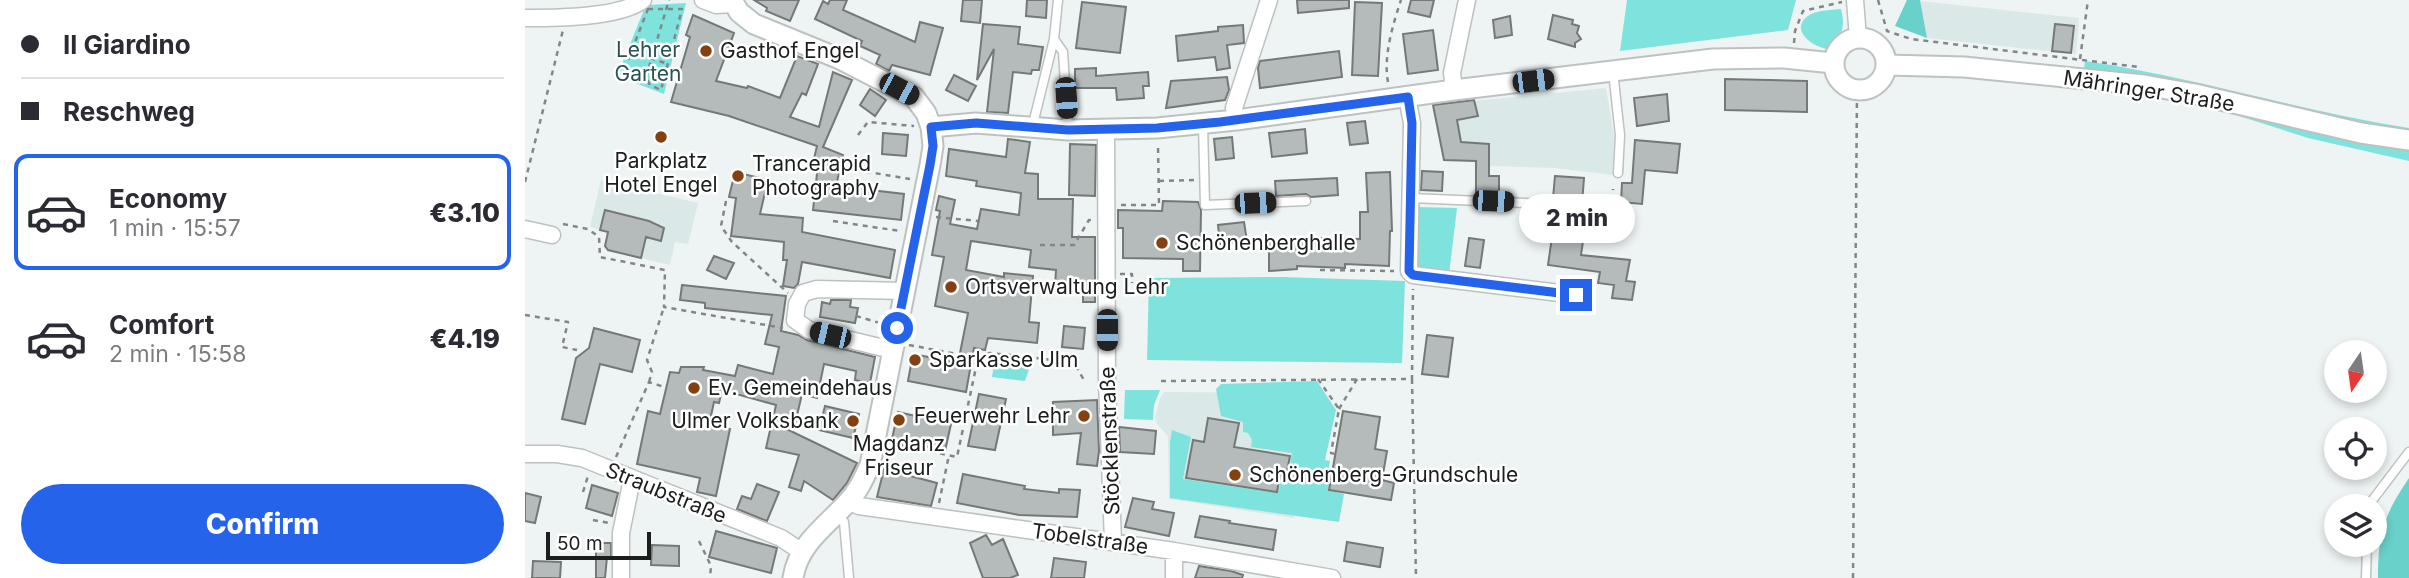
<!DOCTYPE html>
<meta charset="utf-8">
<style>
:root{--surface:#fff;--page:#f7f7f7;--text:#2b2b33;--muted:#7c7c81;--line:#e1e1e2;--accent:#2563eb}
body{margin:0;font-family:Inter,sans-serif;background:var(--page);color:var(--text);height:100vh;display:flex;flex-direction:column;font-size:26px;white-space:nowrap}
*{box-sizing:border-box;margin:0}
p{font-size:23px;color:var(--muted)}
.icon{flex:none;width:38px;height:38px;fill:none;stroke:currentColor;stroke-width:2;stroke-linecap:round;stroke-linejoin:round}
.map{position:relative;flex:1;overflow:hidden}
.panel{display:flex;flex-direction:column;background:var(--surface);width:525px}
.panel>*{flex:none}
.banner{display:grid;align-content:center;height:154px;padding:0 21px;background:var(--surface)}
.needle{width:46px;rotate:193deg}
.controls{position:absolute;left:1799px;top:340px;display:grid;gap:14px}
.controls a{display:grid;place-items:center;width:63px;height:63px;border-radius:50%;background:var(--surface);box-shadow:0 4px 10px #0003;font-size:35px}
.scale{position:absolute;left:21px;bottom:18px;width:105px;box-sizing:border-box;padding-left:7px;border:4px solid #1c1d1d;border-top:0;font-size:19px;line-height:24px;white-space:nowrap;color:#1c1d1d;-webkit-text-stroke:5px #fff;paint-order:stroke}
.end{position:absolute;width:32px;height:32px;margin:-16px;border:9px solid #2563eb;background:#fff;box-shadow:0 0 0 4px #fff}
.from{border-radius:50%}
.bubble{position:absolute;height:49px;border-radius:24px;background:var(--surface);box-shadow:0 4px 10px #0003;font-size:23px;font-weight:800;line-height:49px;text-align:center}
.car{position:absolute;width:21px;height:42px;margin:-21px -10px;border-radius:9px;box-shadow:0 0 5px 2px #0007;background:linear-gradient(#222 24%,#8ab4d8 0 40%,#222 0 76%,#8ab4d8 0 86%,#222 0)}
.banner b{display:flex;align-items:center;gap:24px;height:66px;font-size:26px}
.banner b+b{border-top:2px solid var(--line)}
.banner i{width:18px;height:18px;background:var(--text)}
ul{padding:0;list-style:none}
li{display:flex;align-items:center;gap:21px;height:116px;margin:0 14px 10px;padding:0 7px;border:4px solid transparent;border-radius:14px}
li div{flex:1}
li b{display:block;font-size:26px}
li em{font-style:normal;font-weight:800}
li.on{border-color:var(--accent)}
li>.icon{width:63px;height:63px;stroke-width:1.5}
.action{display:flex;gap:14px;margin-top:auto;padding:14px 21px}
.action a{flex:1;height:80px;border-radius:42px;background:var(--accent);color:#fff;font-size:28px;font-weight:800;line-height:80px;text-align:center}
main{display:flex;flex:1;min-height:0}
.map>svg:first-child{display:block}
</style>
<main>
<section class="panel">
<div class="banner">
<b><i class="from"></i>Il Giardino</b>
<b><i></i>Reschweg</b>
</div>
<ul>
<li class="on"><svg class="icon" aria-label="car" viewBox="0 0 24 24"><path d="M5 17H2v-5l4-1 3-4h7l3 4 3 1v5h-3M9 17h6M6 11h13"/><circle cx="7" cy="17" r="2"/><circle cx="17" cy="17" r="2"/></svg><div><b>Economy</b><p>1 min · 15:57</p></div><em>€3.10</em></li>
<li><svg class="icon" aria-label="car" viewBox="0 0 24 24"><path d="M5 17H2v-5l4-1 3-4h7l3 4 3 1v5h-3M9 17h6M6 11h13"/><circle cx="7" cy="17" r="2"/><circle cx="17" cy="17" r="2"/></svg><div><b>Comfort</b><p>2 min · 15:58</p></div><em>€4.19</em></li>
</ul>
<div class="action"><a>Confirm</a></div>
</section>
<div class="map">
<svg width="1884" height="578" viewBox="0 0 1884 578">
<rect width="100%" height="100%" fill="#eef3f3"/>
<path fill="#dae9e7" d="M1395,1L1554,18L1551,54L1402,38Z
M1081,88L1089,136L1088,175L1030,168L964,166V161L925,153H917L908,105Z
M76,180L173,203L163,244L150,242L145,265L83,250L80,246L83,232L65,227Z
M639,392L791,393L769,518L644,499L643,436L632,424L630,417L635,398Z"/>
<path fill="#7fe3dd" d="M1102,0H1271L1263,30L1095,51Z
M161,3L139,94L92,76L121,5Z
M1316,9C1321,27 1317,39 1302,49C1284,46 1263,27 1286,14C1295,10 1306,10 1316,9Z
M1560,61C1669,77 1775,111 1884,128V134L1559,69Z
M1667,101L1884,148V161L1783,138Z
M890,207L932,208L924,275L898,273L891,262Z
M757,277L880,281L877,363L622,360L624,278Z
M470,357L507,361L500,381L467,377Z
M792,381L811,410L800,460L805,461L803,472L806,473L803,490L819,494L814,522L645,498V442L647,430L666,437L658,479L753,493L758,472H764L767,453L726,447L727,440L723,433L718,432V422L696,416L691,389L696,384Z
M600,390H635L629,405L628,420L599,419Z"/>
<path fill="#6ad0ca" d="M1382,0H1395L1402,38L1370,26Z
M1884,478V578H1853C1853,533 1859,515 1884,478Z"/>
<path fill="#b5baba" stroke="#747978" stroke-width="2" d="M229,0H274L265,21L241,11L242,8Z
M305,0H322L318,10L390,42L395,22L418,28L405,75L367,65L364,71L351,64L355,55L335,46L337,41L290,19L298,1L303,4Z
M438,0H457L455,23L436,21Z
M502,0H522L521,18L501,16Z
M772,0H824V8L773,13Z
M886,0H909L905,17L883,12Z
M557,2L601,7L595,53L551,48Z
M830,2L857,3L853,76L827,75Z
M168,15L209,33L191,81L222,88L223,86L255,98L272,56L293,64L281,95L277,93L265,117L294,127L308,72L327,80L298,147L318,155L311,186L379,194L376,220L288,210L293,164L288,163L292,146L204,116L146,102L165,37L161,35Z
M1028,15L1048,20L1047,24L1054,26L1052,33L1056,39L1050,43V47L1023,39Z
M985,16L987,35L970,38L968,20Z
M458,24L495,27L493,44L518,47L514,70H507L506,74L488,72L483,113L462,112L469,49L452,80Z
M1530,24L1549,26L1546,53L1527,51Z
M718,25L719,43L702,45L705,68L692,70L690,57L653,61L651,36L693,31V27Z
M908,30L913,70L883,74L878,34Z
M814,51L817,77L735,88L733,68L735,61Z
M571,68V76L623,72L624,86H618L619,98L592,100L591,88H550V69Z
M429,75L451,86L443,101L421,90Z
M702,77L704,90L700,100L641,108L646,81Z
M1200,79L1282,81V112L1200,110Z
M345,89L361,100L350,116L335,105Z
M1142,94L1144,121L1112,126L1109,98Z
M949,100L953,116L932,120L936,142L964,144V176H974V195L951,194V161L919,160L908,105Z
M840,121L843,143L825,145L822,123Z
M780,129L782,153L747,157L744,133Z
M358,133L383,135L381,156L357,154Z
M707,137L709,158L691,160L689,139Z
M483,139L505,142L500,173L513,174V199H548L547,237H570V302H558V287L530,286L531,270L504,267L506,250L446,241L441,270L479,277V273L508,276L504,322L514,323L512,343L463,338L460,350L449,348L441,392L383,381L388,354L433,363L443,313L410,306L419,257L407,255L415,211L411,210L414,196L430,200L425,224L452,229L456,209L494,215L496,193L451,186L452,181L421,176L424,149L481,157Z
M1110,140L1155,144L1152,173L1120,170L1117,204L1096,202L1097,183H1107Z
M545,144L571,145L570,196L544,195Z
M897,171L918,172L917,191L896,190Z
M210,172L243,180L235,214L278,218L277,232L370,250L365,278L277,262L273,284L269,288L258,286L262,260H258L259,242L206,236L211,198L204,197Z
M865,172L867,231H865L864,266L820,264V268L772,266V269L744,271V241H792V238L835,239V212H843L841,173Z
M1030,176L1059,178L1057,204L1050,203L1045,199L1028,198Z
M812,178L813,195L786,197L781,194L751,196L750,181Z
M638,201L673,202L676,210L675,271H658V259L598,258V228H593V210L637,211Z
M80,210L124,221L139,228L136,241L121,237L116,258L83,250L80,246L83,232L75,230Z
M719,222L722,241L695,244L693,225Z
M1027,237L1058,241L1056,255L1105,260L1101,281L1110,282L1107,300L1087,298L1089,285L1073,283L1075,272L1023,265Z
M944,238L959,240L955,268L940,266Z
M189,256L209,263L201,279L182,270Z
M157,285L261,296L256,331L273,335L282,340L350,357L345,383L330,380L331,371L299,364L292,398L277,394L270,424L248,419L251,405L197,390L194,403L189,402L184,425L205,429L191,496L172,492L175,478L112,464L123,411L135,414L145,372L154,373L156,367H179L178,370L210,376L213,365L248,374L254,347L240,344L247,315L180,308V303L155,300Z
M306,300H326L325,307L333,308L330,323L295,317L297,302L305,304Z
M539,326L560,328L558,349L537,347Z
M69,328L115,340L107,372L75,364L60,424L37,419L51,358L64,348Z
M902,335L928,338L923,377L897,374Z
M454,394L481,399L470,450L443,446Z
M572,400L574,451L572,466L552,464L556,433L528,435V402Z
M300,406L334,414L328,438L294,430Z
M818,411L855,417L850,449L862,451L857,480L869,483L866,500L804,490Z
M373,412L426,424L420,451L367,439Z
M683,418L714,423L709,447L765,456L762,471L756,470L752,492L661,478L668,440L679,442Z
M247,422L332,463L322,483L308,500L279,481L276,491L264,487L274,455L241,448Z
M594,427L631,431L629,454L595,452Z
M359,469L412,483L406,506L352,497Z
M438,474L500,486L499,489L534,493V489L555,490L552,517L494,515L432,503Z
M232,484L254,492L242,521L212,509L217,496L226,499Z
M67,485L93,493L87,516L61,508Z
M0,493L16,497L10,523L0,521Z
M608,498L629,502L627,509L649,513L644,536L600,527Z
M675,516L705,521L704,523L751,530L748,550L670,537Z
M191,531L252,548L246,573L184,557Z
M461,535L467,545L478,539L493,575L485,578H458L445,543Z
M822,542L858,548L855,567L819,561Z
M71,543H86V557H82L80,578H71Z
M127,545L154,546V566L126,565Z
M529,558L561,562L559,578H526Z
M8,561L36,562L35,578H7Z
M674,566L706,571L718,575L717,578H670Z"/>
<g fill="none" stroke-linecap="round" stroke-linejoin="round">
<defs>
<path id="service" d="M529,39L538,52L543,130
M1088,71L1095,135L1093,173
M678,124L680,205L781,201
M507,128L529,39L533,0
M886,198L1044,205
M1843,506L1884,452
M311,513L319,522L324,578
M1841,578L1842,544"/>
<path id="minor" d="M178,0L191,5L208,4
M1330,0L1333,38
M0,18C30,18 95,18 118,0
M929,90L927,73L942,0
M882,97L887,123L884,271L888,275L1051,295
M711,120L709,108L744,0
M581,130L582,382L588,542
M0,229L27,235
M367,350L284,330L270,320L272,304L278,293L292,289L380,291
M0,454H32L57,458L256,538L277,552
M324,501L334,506L649,551L807,578
M649,551V578
M96,578V533L107,479"/>
<path id="tertiary" d="M207,0L214,12L229,24L315,59L389,97L401,113L406,127L408,146L405,165L345,465C339,478 333,492 322,503C301,526 273,544 268,578
M1309 64a26 26 0 1 1 52 0a26 26 0 1 1-52 0Z
M1362,65L1439,67L1619,85L1670,94L1836,133L1884,140
M406,127L451,123L543,130L632,128L711,120L929,90L1188,59L1259,58L1308,63"/>
</defs>
<use href="#service" stroke="#bdc2c1" stroke-width="11"/>
<use href="#minor" stroke="#bdc2c1" stroke-width="19"/>
<use href="#tertiary" stroke="#bdc2c1" stroke-width="23"/>
<path stroke="#838686" stroke-width="2.5" stroke-dasharray="5 5" stroke-linecap="butt" d="M1353,0L1362,31L1386,39L1614,67
M123,9H157L136,90L125,85L121,78L113,81L97,75Z
M1269,43L1270,31L1278,11L1317,2
M106,52L143,64
M1555,59L1563,0
M121,77L144,0
M863,82C858,57 868,24 876,0
M333,135L343,122L389,126
M331,170L385,179
M634,181L669,180
M0,182L38,30
M201,201L196,226L207,242L263,293
M596,205H634L633,145
M1086,210L1088,189
M411,217L453,221
M308,221L375,231
M38,224L63,229L74,237L75,257L140,270L139,307L258,328
M515,245H549L564,220H568
M795,270L869,271
M595,274H607V283
M0,315L43,322L37,347L52,350
M331,316L355,323
M384,345L453,358L465,353L485,355L528,360L551,366L560,382
M793,379L814,409L806,453L810,454
M887,379L891,578
M636,381L887,379L888,289
M124,382L127,372L122,360L139,307
M814,409L832,379
M366,443L432,457L453,358
M91,457L124,382L139,387
M58,492L63,476
M414,503L424,455
M68,520L84,523
M174,541L186,566L185,578
M1328,578L1332,91"/>
<use href="#service" stroke="#fff" stroke-width="8"/>
<use href="#minor" stroke="#fff" stroke-width="16"/>
<use href="#tertiary" stroke="#fff" stroke-width="19"/>
</g>
<g fill="none" stroke-linecap="round" stroke-linejoin="round">
<path stroke="#2563eb" stroke-width="9" d="M372,328L405,165L408,146L406,127L451,123L543,130L632,128L695,122L883,97L887,123L884,271L888,275L1051,295"/>
</g>
<g fill="#834011" stroke="#fff" stroke-width="2.5">
<circle cx="181" cy="51" r="7"/>
<circle cx="136" cy="137" r="7"/>
<circle cx="213" cy="176" r="7"/>
<circle cx="637" cy="243" r="7"/>
<circle cx="426" cy="287" r="7"/>
<circle cx="390" cy="360" r="7"/>
<circle cx="169" cy="388" r="7"/>
<circle cx="559" cy="416" r="7"/>
<circle cx="374" cy="420" r="7"/>
<circle cx="328" cy="421" r="7"/>
<circle cx="710" cy="475" r="7"/>
</g>
<g text-anchor="middle" stroke-width="5" stroke-linejoin="round" paint-order="stroke">
<g font-size="21" fill="#275452" stroke="#fff">
<text x="123" y="57">Lehrer<tspan x="123" dy="24">Garten</tspan></text>
</g>
<g font-size="21" fill="#1c1d1d" stroke="#fff" text-anchor="start">
<text x="195" y="58">Gasthof Engel</text>
<text x="136" y="168" text-anchor="middle">Parkplatz<tspan x="136" dy="24">Hotel Engel</tspan></text>
<text x="227" y="171">Trancerapid<tspan x="227" dy="24">Photography</tspan></text>
<text x="651" y="250">Schönenberghalle</text>
<text x="440" y="294">Ortsverwaltung Lehr</text>
<text x="404" y="367">Sparkasse Ulm</text>
<text x="183" y="395">Ev. Gemeindehaus</text>
<text x="545" y="423" text-anchor="end">Feuerwehr Lehr</text>
<text x="314" y="428" text-anchor="end">Ulmer Volksbank</text>
<text x="374" y="451" text-anchor="middle">Magdanz<tspan x="374" dy="24">Friseur</tspan></text>
<text x="724" y="482">Schönenberg-Grundschule</text>
</g>
<g font-size="21" fill="#1c1d1d" stroke="#fff">
<text transform="translate(1624 91) rotate(9)" y="7">Mähringer Straße</text>
<text transform="translate(585 441) rotate(-92)" y="7">Stöcklenstraße</text>
<text transform="translate(141 493) rotate(22)" y="7">Straubstraße</text>
<text transform="translate(565 539) rotate(8)" y="7">Tobelstraße</text>
</g>
</g>
</svg>
<div class="controls">
<a><svg class="needle" viewBox="-14 -14 28 28"><path d="M0-13l5 13h-10z" fill="#e53935"/><path d="M0 13l5-13h-10z" fill="#7c7c81"/></svg></a>
<a><svg class="icon" aria-label="locate" viewBox="0 0 24 24"><circle cx="12" cy="12" r="6"/><path d="M12 2v4M12 18v4M2 12h4M18 12h4"/></svg></a>
<a><svg class="icon" aria-label="layers" viewBox="0 0 24 24"><path d="M12 4l9 5-9 5-9-5zM3 14l9 5 9-5"/></svg></a>
</div>
<div class="scale">50 m</div>
<i class="end from" style="left:372px;top:328px"></i>
<i class="end" style="left:1051px;top:295px"></i>
<div class="bubble" style="left:994px;top:194px;width:116px">2 min</div>
<i class="car" style="left:1008px;top:81px;rotate:83deg"></i>
<i class="car" style="left:374px;top:89px;rotate:118deg"></i>
<i class="car" style="left:541px;top:98px;rotate:176deg"></i>
<i class="car" style="left:968px;top:201px;rotate:92deg"></i>
<i class="car" style="left:730px;top:203px;rotate:88deg"></i>
<i class="car" style="left:582px;top:330px;rotate:180deg"></i>
<i class="car" style="left:305px;top:335px;rotate:283deg"></i>
</div>
</main>
